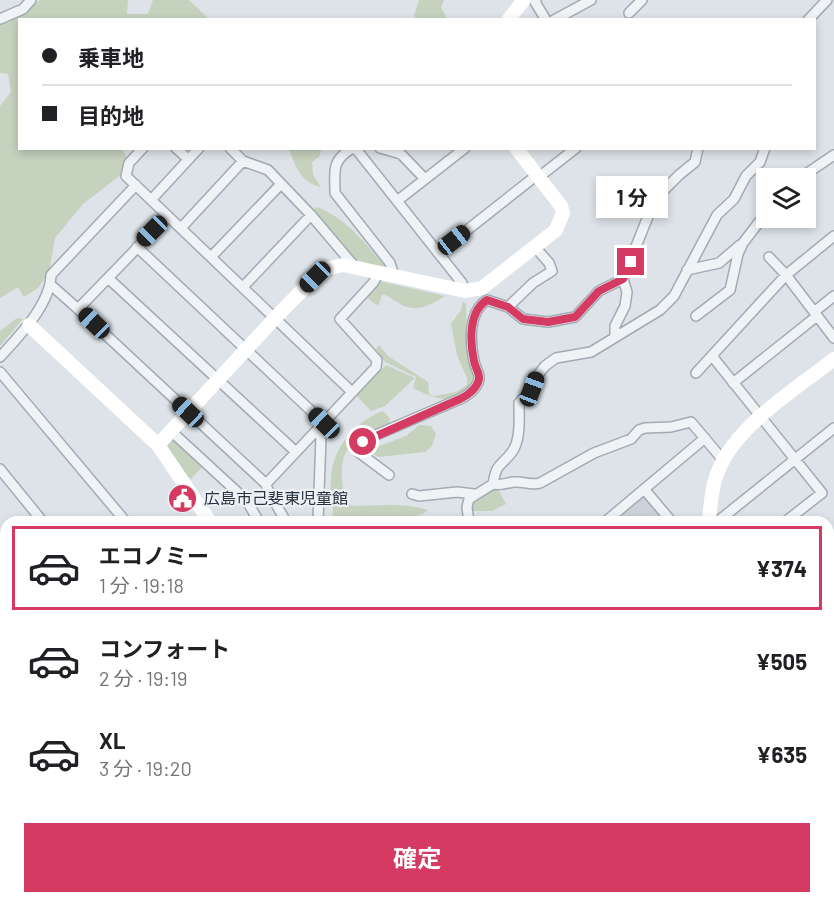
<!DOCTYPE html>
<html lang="ja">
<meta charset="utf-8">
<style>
:root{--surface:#fff;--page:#f6f6f6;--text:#202124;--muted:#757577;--line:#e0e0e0;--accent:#d53a62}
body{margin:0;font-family:Barlow,"Noto Sans JP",sans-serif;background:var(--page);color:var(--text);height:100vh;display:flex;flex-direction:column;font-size:22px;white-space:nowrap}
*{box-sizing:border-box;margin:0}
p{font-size:20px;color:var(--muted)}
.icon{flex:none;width:33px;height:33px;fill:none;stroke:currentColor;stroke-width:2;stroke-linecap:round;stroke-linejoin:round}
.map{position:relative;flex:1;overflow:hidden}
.sheet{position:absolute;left:0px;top:516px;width:834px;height:388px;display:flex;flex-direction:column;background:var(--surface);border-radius:18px 18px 0 0;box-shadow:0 3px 9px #0003}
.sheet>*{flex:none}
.hud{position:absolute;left:18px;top:18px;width:798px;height:132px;border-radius:0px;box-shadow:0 3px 9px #0003;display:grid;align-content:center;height:132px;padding:0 24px;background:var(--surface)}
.tools{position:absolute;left:756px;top:168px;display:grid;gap:12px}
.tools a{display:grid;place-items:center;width:60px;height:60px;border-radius:0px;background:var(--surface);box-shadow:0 3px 9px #0003;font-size:30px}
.end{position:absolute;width:27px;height:27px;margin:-14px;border:8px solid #d53a62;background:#fff;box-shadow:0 0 0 3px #fff}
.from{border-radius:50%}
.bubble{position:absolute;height:42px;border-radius:0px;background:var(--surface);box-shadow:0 3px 9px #0003;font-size:20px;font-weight:700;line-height:42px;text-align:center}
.car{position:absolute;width:18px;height:36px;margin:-18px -9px;border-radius:8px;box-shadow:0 0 4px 2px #0007;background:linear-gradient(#222 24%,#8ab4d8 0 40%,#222 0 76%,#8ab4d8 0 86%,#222 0)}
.hud b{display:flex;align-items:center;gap:21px;height:57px;font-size:22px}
.hud b+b{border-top:2px solid var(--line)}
.hud i{width:15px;height:15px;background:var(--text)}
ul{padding:10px 0 0;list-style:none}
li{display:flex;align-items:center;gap:18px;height:84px;margin:0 12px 9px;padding:0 12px;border:3px solid transparent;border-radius:0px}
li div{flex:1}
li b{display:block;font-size:22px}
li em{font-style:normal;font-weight:700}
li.selected{border-color:var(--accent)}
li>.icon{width:54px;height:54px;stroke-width:1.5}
.button{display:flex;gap:12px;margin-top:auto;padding:12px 24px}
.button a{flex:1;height:69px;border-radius:0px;background:var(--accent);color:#fff;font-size:24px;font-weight:700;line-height:69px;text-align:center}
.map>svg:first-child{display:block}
</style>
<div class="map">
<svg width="834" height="904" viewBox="0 0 834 904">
<rect width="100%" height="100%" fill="#dde3e8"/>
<path fill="#cbd2da" d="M647,495L670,522H623L619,517Z"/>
<path fill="#c5d2be" d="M40,0H128L127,14H148L153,0H189L209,19L20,20V148L122,149L128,160L122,174L83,204L55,238L50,267L43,281L38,288L24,297L18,287L0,298V106L11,92L8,74L0,73V25L17,18Z
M419,0H444L441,7L447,19H415L414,15Z
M289,149H322L319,157L312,162L313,175L321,187C301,183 295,166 289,149Z
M316,207C344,216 365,243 384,265L383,268L357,260L312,211Z
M379,281L445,296C432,304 420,312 404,306C396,302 391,297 382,294L379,305L375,304L365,296Z
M463,301L466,304L467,351L475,381C458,408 437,400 413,388L416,377L385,362L376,349L379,345L388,356L428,382L429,394L433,396L456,392L467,385V378L457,355L451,324L461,310Z
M17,318L23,319L0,346V331Z
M386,365L415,378L385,406L371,411L356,395Z
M383,411L389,417L390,424C374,431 346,440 343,461C340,472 343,487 344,499L352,506C377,506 403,502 428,510C420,518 408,515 400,522H332C334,510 332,501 331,489C328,454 351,423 383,411Z
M419,425L431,426L436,434L432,446L425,452L379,457L373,454L374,448L406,436Z
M173,438L202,467L191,479L183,473L167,448L166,444Z
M486,489H498L506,504L492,511H470V500Z
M6,676V898L212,899L199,904H0V681Z
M748,899V898L793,899L789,904H748Z"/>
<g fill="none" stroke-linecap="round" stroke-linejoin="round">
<defs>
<path id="street" d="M536,0L535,2L546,20
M629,13L642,0
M0,19L23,9L31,0
M554,20L591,0
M808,20L827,0
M143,148L129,163L126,176L352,392
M176,148L188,159
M230,148L243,161L268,170L311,215L355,267
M380,148L401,154L425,179
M539,177L576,148
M800,178L834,155
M151,200L199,148
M397,201L465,148
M181,228L243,161
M137,247L324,423
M438,253L537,175
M211,257L281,184
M769,257L786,275L834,338
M687,270L719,263L740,245
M394,276L390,263L335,193C335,172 331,161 351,149H356L462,283L465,291
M108,278L296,452
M51,285L78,309L266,484L267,488L286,522
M243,287L311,215
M508,307L533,283L552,271L549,263L535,247
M78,309L168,216
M814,312L834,296
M696,316L730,290L738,254L743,243L766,213
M615,337V326L625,306L627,292L623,279L649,214L660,194L679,175L695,162L698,148
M712,356L822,493L785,522
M0,357C19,336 50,305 51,275L136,185
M0,372L126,522
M696,373L786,275L834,236
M733,383L817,316
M171,431L247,501L259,522
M316,431L321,436L318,522
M0,469L43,522
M389,475L357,451L363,442L369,438L460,399C468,395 477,389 479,379C480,374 475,367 474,361C470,342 468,312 487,300L508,307L523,319L548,322L575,317L599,291L623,279
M266,484L376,367L377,360L340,319L373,283L379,273
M493,484C501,486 505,483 514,482C523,481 531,486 540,483L594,453L631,439L639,430L645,428L671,427L691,422L723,460
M644,489L672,522
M412,494L419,496L457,492L474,494
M469,522L467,507L469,499L493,484C497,461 500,468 512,452C521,440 519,417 519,403L532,389L538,375L545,366L556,358L591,352L660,310L674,296L717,215L734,199L746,176L760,162L765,148
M605,522L705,438
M717,522L834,428
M828,554H831L834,551
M0,557L6,565
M828,571L834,572
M0,589L6,584
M0,649L6,638
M828,719L834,722
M828,802L834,787
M828,896L834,900
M359,898L361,904
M493,898L497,904
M803,900L812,898
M232,904L235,900
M325,904L331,898
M685,904L692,898
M737,904L739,898"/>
</defs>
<use href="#street" stroke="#a2aab2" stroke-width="12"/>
<use href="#street" stroke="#f0f3f6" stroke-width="9"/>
<path stroke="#fff" stroke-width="14" d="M508,20L524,0
M29,325L158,445L210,522
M158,445L275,318L315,277L326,269L343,265L465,291L482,288L556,230L563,213L561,206L516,148
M709,522C710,508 711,494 715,480C729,429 794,391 834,359
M352,898L353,904
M446,904L453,898"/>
</g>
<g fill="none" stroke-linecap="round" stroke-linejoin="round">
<path stroke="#d53a62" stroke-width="8" d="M363,442L460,399C468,395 477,389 479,379C480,374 475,367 474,361C470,342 468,312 487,300L508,307L523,319L548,322L575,317L599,291L623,279L631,262"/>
</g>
<defs>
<symbol id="civic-disc" viewBox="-11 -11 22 22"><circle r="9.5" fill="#d53a62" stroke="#edf1f6"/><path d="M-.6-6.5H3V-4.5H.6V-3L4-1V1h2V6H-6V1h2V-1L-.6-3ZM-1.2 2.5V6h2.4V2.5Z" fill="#fff"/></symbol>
</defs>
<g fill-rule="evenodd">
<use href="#civic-disc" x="166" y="482" width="33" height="33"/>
</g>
<g text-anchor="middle" stroke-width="4.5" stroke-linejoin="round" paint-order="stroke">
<g font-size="16" fill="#263240" stroke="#edf1f6" text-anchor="start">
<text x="204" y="504">広島市己斐東児童館</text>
</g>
</g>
</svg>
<div class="tools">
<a><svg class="icon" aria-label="layers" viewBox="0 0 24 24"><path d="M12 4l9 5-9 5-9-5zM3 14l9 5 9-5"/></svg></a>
</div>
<i class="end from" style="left:363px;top:442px"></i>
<i class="end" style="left:631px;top:262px"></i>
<div class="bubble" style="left:596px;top:176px;width:72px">1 分</div>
<i class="car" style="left:152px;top:231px;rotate:225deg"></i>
<i class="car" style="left:454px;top:240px;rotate:52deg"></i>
<i class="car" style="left:315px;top:277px;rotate:225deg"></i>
<i class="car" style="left:94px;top:323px;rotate:314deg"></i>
<i class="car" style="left:532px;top:389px;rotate:21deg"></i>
<i class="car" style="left:188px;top:412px;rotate:313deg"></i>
<i class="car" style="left:324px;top:423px;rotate:314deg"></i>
<div class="hud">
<b><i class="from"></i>乗車地</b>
<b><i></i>目的地</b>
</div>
<section class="sheet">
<ul>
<li class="selected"><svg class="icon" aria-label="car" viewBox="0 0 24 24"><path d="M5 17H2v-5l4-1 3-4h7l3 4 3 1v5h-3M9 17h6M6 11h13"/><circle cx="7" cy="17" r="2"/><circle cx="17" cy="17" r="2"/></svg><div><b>エコノミー</b><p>1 分 · 19:18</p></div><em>¥374</em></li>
<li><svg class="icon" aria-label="car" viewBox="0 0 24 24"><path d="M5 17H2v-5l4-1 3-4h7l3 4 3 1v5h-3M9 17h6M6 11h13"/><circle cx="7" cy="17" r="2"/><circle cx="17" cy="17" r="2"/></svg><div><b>コンフォート</b><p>2 分 · 19:19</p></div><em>¥505</em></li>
<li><svg class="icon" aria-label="car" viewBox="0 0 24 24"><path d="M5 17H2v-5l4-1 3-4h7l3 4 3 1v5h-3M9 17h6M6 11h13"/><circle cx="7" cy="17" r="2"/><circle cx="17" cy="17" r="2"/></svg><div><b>XL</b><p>3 分 · 19:20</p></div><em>¥635</em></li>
</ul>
<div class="button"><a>確定</a></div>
</section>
</div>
